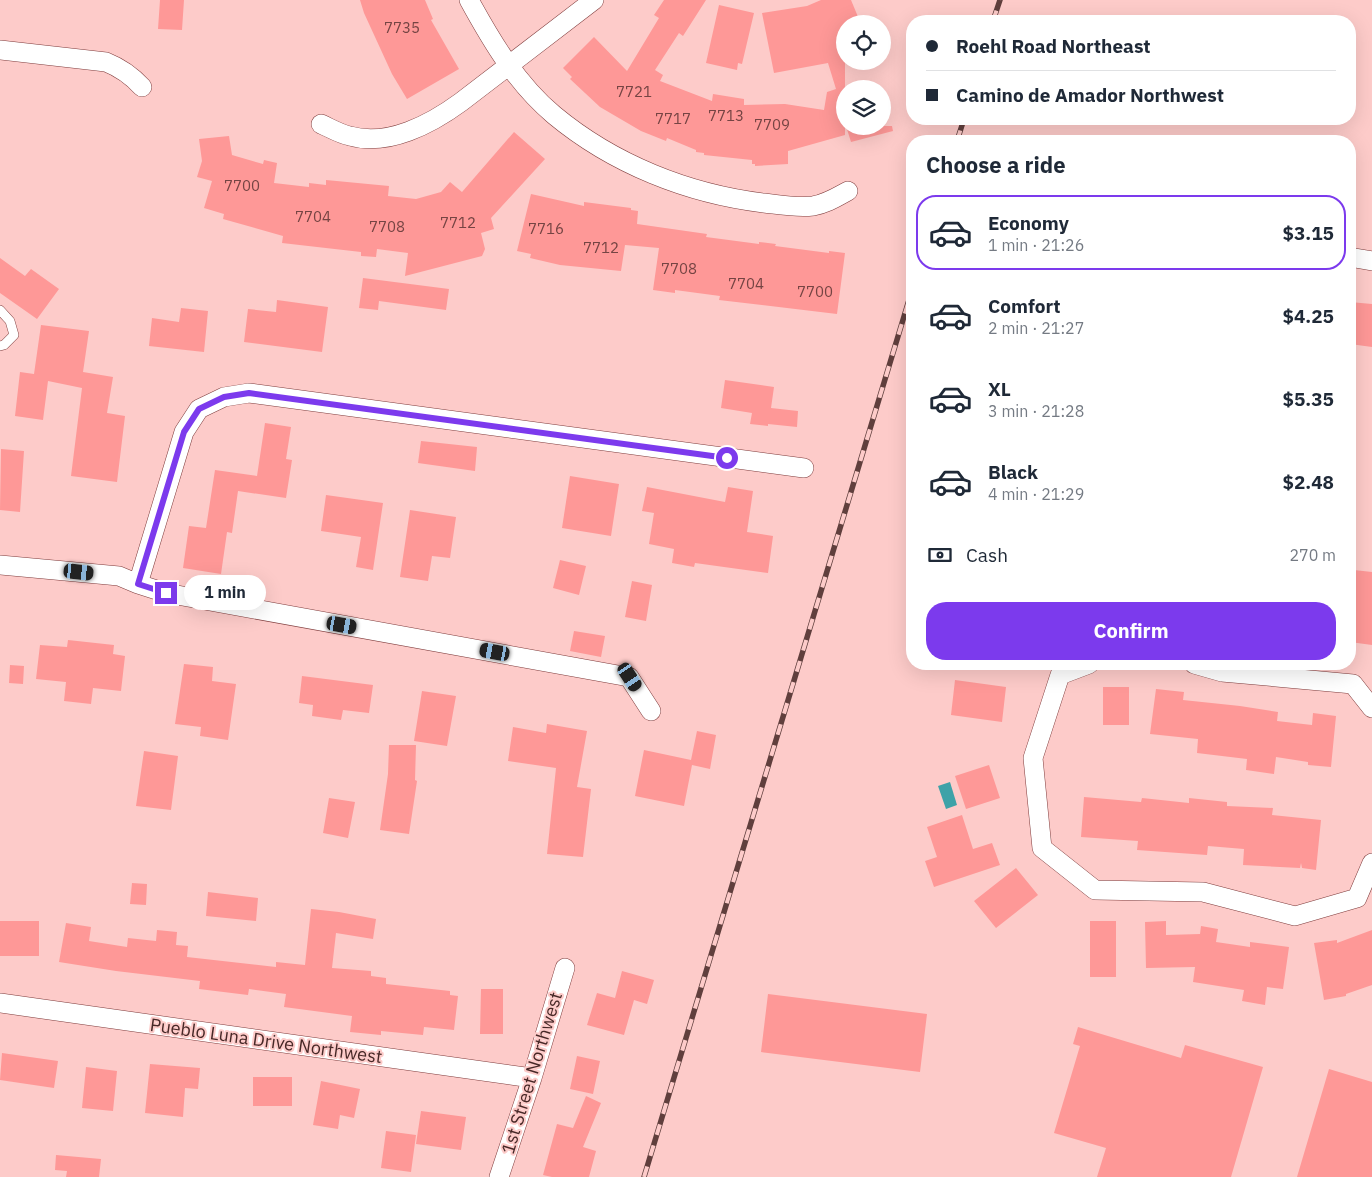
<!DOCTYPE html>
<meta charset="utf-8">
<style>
:root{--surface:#fff;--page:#f2f2f3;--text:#1f2937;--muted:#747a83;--line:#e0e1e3;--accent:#7c3aed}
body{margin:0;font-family:"IBM Plex Sans",sans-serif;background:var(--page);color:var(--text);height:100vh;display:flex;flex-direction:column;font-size:19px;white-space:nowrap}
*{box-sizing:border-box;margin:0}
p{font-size:16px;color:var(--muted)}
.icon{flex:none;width:28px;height:28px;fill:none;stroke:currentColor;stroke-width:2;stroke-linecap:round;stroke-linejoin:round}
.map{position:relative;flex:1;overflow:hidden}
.details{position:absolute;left:906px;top:135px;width:450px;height:535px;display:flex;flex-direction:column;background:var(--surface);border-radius:20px;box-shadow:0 5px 20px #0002}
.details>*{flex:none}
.banner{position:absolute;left:906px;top:15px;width:450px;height:110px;border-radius:20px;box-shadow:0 5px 20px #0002;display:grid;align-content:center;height:110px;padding:0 20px;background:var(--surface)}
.tools{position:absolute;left:836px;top:15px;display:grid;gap:10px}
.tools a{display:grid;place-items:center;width:55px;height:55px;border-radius:50%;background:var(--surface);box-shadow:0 5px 20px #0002;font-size:25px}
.end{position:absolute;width:22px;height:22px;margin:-11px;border:6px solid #7c3aed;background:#fff;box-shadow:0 0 0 2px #fff}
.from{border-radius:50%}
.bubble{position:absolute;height:35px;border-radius:18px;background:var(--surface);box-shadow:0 5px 20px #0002;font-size:16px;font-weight:700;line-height:35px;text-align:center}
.car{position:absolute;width:15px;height:30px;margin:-15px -8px;border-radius:6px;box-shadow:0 0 4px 1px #0007;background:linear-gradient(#222 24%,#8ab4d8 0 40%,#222 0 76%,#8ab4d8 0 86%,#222 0)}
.banner b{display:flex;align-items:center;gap:18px;height:48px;font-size:19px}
.banner b+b{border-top:1px solid var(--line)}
.banner i{width:12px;height:12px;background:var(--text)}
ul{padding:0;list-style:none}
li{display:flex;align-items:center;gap:15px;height:75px;margin:0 10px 8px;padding:0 10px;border:2px solid transparent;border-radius:20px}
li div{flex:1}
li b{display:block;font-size:19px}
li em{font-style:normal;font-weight:700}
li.active{border-color:var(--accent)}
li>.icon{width:45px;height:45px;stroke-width:1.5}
h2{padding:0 20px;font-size:22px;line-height:60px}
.pay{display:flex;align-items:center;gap:12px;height:55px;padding:0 20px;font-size:19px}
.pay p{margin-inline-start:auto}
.action{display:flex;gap:10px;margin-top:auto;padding:10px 20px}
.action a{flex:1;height:58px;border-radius:20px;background:var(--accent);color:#fff;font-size:20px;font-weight:700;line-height:58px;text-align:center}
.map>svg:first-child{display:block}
</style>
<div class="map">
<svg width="1372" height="1177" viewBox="0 0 1372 1177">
<rect width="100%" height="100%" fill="#fdcbc9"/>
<path fill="#3ea2a8" d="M950,782L957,805L946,809L938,786Z"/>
<path fill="#fe9897" d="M160,0H184L182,30L158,29Z
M360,0H425L433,19L431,20L459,69L407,99L392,74L364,13Z
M664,0H706L683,36L679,33L655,70L663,75L660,81L712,101L713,94L744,99V105L785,104L824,110L827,92L836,89L828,63L774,73L762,13L807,6L821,0H851L861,24H845V135L788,151V164L755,166V164H752V160L704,155V153L696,152V150L667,138L666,141L641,131L600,107L570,79L572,77L563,68L594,37L627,71L659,18L654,15Z
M719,5L754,13L742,64L738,63L737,70L706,63Z
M846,126H892L893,131L851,142Z
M514,132L545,159L491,218L494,229L481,233L485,249L482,256L405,276L408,253L377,249L376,257L361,256V252L282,243L283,236L223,219L224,214L204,208L212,181L197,177L202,161L199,139L229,136L232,155L263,164L264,160L277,163L274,183L309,187V183L326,185V180L389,186L388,196L416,199L441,192L450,182L462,192Z
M531,194L584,206V202L631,208V210L638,211L637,224L707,234L706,237L759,244V242L776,244L775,246L829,253V251L845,253L837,314L719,300L720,296L675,290V293L653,290L659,248L625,245L621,271L560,265L530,258L531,254L517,251Z
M0,258L25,276L31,269L59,289L37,319L0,293Z
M363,278L449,289L446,310L379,301L378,310L359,308Z
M277,300L328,307L322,352L244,342L248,309L276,312Z
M1350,302L1372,304V347L1350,344Z
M181,308L208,311L204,352L149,346L152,318L179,322Z
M41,325L89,331L83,372L113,377L107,413L125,416L117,482L71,476L82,388L48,381L43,420L15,416L20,372L34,374Z
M725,380L774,387L771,408L798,411L797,427L768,424V426L750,424L752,413L721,408Z
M265,423L291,427L286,459L292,460L286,498L238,491L232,533L227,532L221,574L183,568L189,526L206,528L215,470L257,476Z
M421,441L477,447L475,471L418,463Z
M1,449L24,451L20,512L0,510Z
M570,476L619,484L611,536L562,528Z
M647,487L725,502L728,487L753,491L747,532L773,536L768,573L695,563L694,567L672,563L674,549L649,544L654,513L642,511Z
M326,495L383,503L373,570L356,567L361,537L321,531Z
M410,510L456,517L450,558L432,556L428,581L400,577Z
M560,560L586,566L579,595L553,588Z
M1354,570L1372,572V645L1350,642V612Z
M632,581L652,585L646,621L625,617Z
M574,631L605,636L601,657L570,651Z
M68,640L114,645L113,654L125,656L121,691L93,688L91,704L64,701L66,682L36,679L40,645L67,647Z
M184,664L213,667L212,681L236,684L228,740L200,736L201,727L175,724Z
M10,665L24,666L23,684L9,683Z
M302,676L373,685L369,713L343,710L341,720L312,716L313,705L299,703Z
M955,680L1006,687L1002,722L951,715Z
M1103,687H1129V725H1103Z
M1156,689L1184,692L1183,700L1240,706L1278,712L1277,721L1312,725L1313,713L1336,716L1331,767L1308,765V762L1276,757L1274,774L1246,770L1247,759L1197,753L1198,739L1150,734Z
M422,691L456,696L447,746L414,741Z
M547,724L587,731L577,787L591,789L583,857L547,854L556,768L508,761L513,727L546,733Z
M697,731L716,735L710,769L692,765L684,806L635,796L644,750L691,760Z
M389,745H416L415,780L417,781L409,834L380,830L388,774Z
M144,751L178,756L171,810L136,806Z
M989,765L1000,798L966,809L955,776Z
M1084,797L1141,802L1142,798L1189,803V798L1227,802V806L1273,808L1272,815L1321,820L1316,870L1302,868L1301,863L1300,868L1243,865L1244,849L1208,846L1207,855L1137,850L1138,841L1081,837Z
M329,798L355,802L348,838L323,833Z
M962,815L973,849L992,843L1000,865L934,887L925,861L937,857L927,827Z
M1016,868L1038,895L996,928L974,901Z
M132,883L147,884L146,905L130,904Z
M208,892L258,898L256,921L206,916Z
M311,909L339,912L376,919L373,939L336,933L332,968L371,971V976L386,978V984L450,991V995L458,996L454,1030L424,1027L423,1035L381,1031V1035L350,1032L352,1016L284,1007L286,994L249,989L248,995L199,989L200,981L116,971L59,962L66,923L91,927L89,941L127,947L128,938L156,941L157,930L177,932L176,945L188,946L187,957L276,967V962L305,965Z
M0,921H39V956H0Z
M1090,921H1116V977H1090Z
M1166,921V935L1200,934L1201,926L1218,929L1216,942L1250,947V942L1289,947L1283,989L1267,987L1265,1005L1242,1001L1244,990L1193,982L1195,967L1146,968L1145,922Z
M1372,930V985L1346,994V996L1324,1000L1314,943L1337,940V943Z
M622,971L654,980L647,1004L634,1000L624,1035L587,1025L597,993L615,998Z
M481,989H503V1034H480Z
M768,994L927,1014L920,1072L761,1052Z
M1078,1027L1181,1058L1185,1045L1263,1067L1231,1177H1097L1106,1148L1054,1133L1080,1046L1073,1044Z
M2,1053L58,1061L54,1088L0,1080Z
M577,1056L600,1061L593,1094L570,1089Z
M150,1064L200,1068L198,1089L185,1088L183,1117L145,1113Z
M86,1067L117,1071L113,1111L82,1108Z
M1329,1069L1372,1082V1177H1297Z
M253,1077H292V1106H253Z
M321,1081L360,1089L354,1118L340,1115L338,1129L313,1125Z
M586,1096L601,1103L583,1147L596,1151L589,1177H552L543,1175L557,1124L573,1128Z
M421,1111L466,1117L461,1150L416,1144Z
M386,1131L416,1135L411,1172L381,1168Z
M56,1155L101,1159L99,1177H66L67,1171L55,1170Z"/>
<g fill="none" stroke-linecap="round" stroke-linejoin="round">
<defs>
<path id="service" d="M0,310L10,321L14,335L4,345L0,346"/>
<path id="minor" d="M469,0C492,42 517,84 554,115C613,164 688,194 764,203C781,205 797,208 813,206C826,204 837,197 848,191
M0,50L106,62C121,68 131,75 142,87
M321,124C330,128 340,134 350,136C388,147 431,124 461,102L594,0
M1355,258L1372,261
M0,565L119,576L138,584L184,432L199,409L224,397L249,393L804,468
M138,584L166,593L629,677L651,711
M1089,664L1060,675L1033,758L1042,848L1095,890L1203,892L1295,916L1357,898L1372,863
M1194,664L1222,672L1353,684L1372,708
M0,1003L532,1078
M499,1177L532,1078L565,968"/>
</defs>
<use href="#service" stroke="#7f3c3c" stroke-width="10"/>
<use href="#minor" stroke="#7f3c3c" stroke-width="20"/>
<use href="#service" stroke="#fff" stroke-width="9"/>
<use href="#minor" stroke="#fff" stroke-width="19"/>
<defs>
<path id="rail" d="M993,21L1000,0
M957,141L964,119
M644,1177L912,290"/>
</defs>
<use href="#rail" stroke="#603f3d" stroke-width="5.5"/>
<use href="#rail" stroke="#fdcbc9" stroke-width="4" stroke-dasharray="11" stroke-linecap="butt"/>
</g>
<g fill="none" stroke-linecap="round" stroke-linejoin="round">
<path stroke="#7c3aed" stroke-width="6" d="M166,593L138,584L184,432L199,409L224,397L249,393L727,458"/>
</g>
<g text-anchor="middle" stroke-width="4" stroke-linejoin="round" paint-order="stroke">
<g font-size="15" fill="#754443">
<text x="402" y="33">7735</text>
<text x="634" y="97">7721</text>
<text x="726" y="121">7713</text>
<text x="673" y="124">7717</text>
<text x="772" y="130">7709</text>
<text x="242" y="191">7700</text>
<text x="313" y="222">7704</text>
<text x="458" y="228">7712</text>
<text x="387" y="232">7708</text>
<text x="546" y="234">7716</text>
<text x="601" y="253">7712</text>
<text x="679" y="274">7708</text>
<text x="746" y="289">7704</text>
<text x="815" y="297">7700</text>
</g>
<g font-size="18" fill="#472827" stroke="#fdcbc9">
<text transform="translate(266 1041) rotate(8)" y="6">Pueblo Luna Drive Northwest</text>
<text transform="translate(532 1073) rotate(-73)" y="6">1st Street Northwest</text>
</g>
</g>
</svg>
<div class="tools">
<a><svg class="icon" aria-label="locate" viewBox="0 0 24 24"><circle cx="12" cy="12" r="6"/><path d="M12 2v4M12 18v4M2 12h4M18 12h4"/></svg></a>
<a><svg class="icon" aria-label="layers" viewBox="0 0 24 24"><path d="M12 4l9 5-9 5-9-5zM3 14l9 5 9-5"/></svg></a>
</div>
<i class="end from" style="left:727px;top:458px"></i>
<i class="end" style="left:166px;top:593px"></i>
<div class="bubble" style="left:184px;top:575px;width:82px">1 min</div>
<i class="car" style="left:79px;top:572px;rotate:96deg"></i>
<i class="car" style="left:342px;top:625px;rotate:100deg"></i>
<i class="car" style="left:495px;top:652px;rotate:280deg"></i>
<i class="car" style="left:630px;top:677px;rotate:147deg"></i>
<div class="banner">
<b><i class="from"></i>Roehl Road Northeast</b>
<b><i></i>Camino de Amador Northwest</b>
</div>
<section class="details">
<h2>Choose a ride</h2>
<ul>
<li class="active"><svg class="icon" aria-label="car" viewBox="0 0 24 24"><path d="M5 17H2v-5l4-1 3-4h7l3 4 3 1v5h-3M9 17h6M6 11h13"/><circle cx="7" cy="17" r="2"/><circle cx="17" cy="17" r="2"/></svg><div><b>Economy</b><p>1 min · 21:26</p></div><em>$3.15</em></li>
<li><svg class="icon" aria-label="car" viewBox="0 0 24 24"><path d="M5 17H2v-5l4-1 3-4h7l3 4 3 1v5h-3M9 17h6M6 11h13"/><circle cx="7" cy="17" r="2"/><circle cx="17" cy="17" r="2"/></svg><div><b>Comfort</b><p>2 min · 21:27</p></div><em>$4.25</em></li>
<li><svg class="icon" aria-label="car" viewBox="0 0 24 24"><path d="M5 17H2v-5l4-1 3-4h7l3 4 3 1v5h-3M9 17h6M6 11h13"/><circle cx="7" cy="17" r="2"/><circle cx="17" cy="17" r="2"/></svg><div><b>XL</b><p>3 min · 21:28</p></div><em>$5.35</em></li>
<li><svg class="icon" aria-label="car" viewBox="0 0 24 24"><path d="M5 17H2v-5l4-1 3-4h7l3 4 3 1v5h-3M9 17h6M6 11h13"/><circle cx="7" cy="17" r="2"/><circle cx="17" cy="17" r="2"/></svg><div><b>Black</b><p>4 min · 21:29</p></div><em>$2.48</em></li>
</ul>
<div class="pay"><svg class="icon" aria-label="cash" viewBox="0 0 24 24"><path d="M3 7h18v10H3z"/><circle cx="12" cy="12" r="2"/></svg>Cash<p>270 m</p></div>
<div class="action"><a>Confirm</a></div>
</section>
</div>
